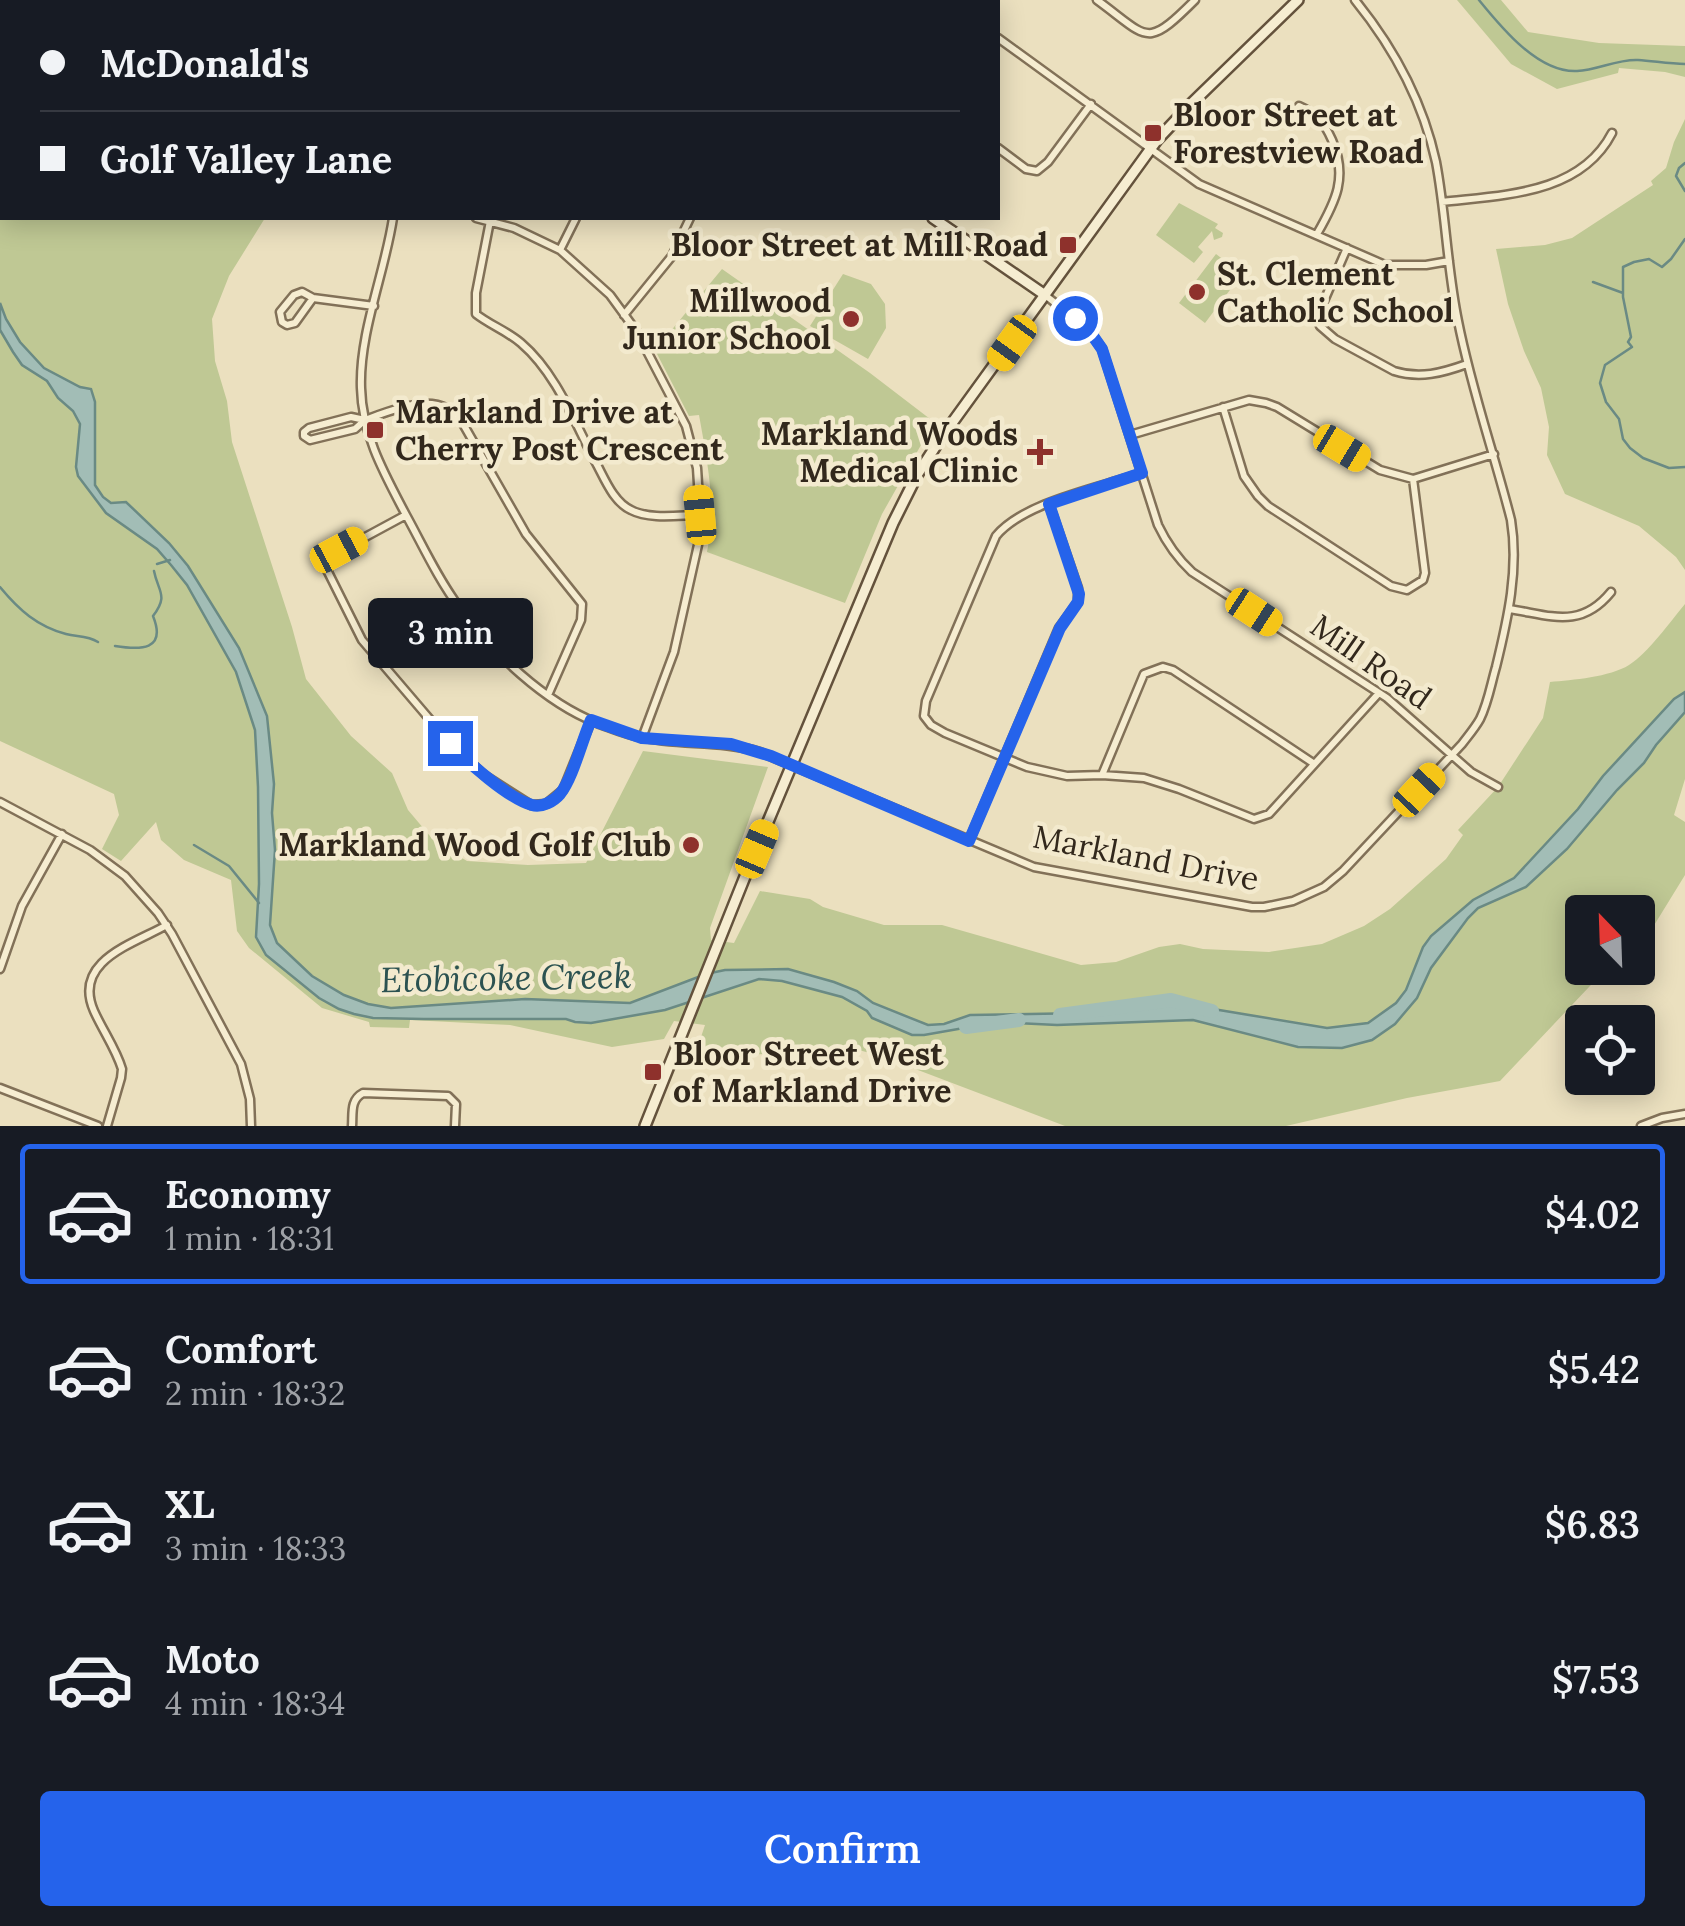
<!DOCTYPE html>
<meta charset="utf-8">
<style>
:root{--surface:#171b24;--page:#242831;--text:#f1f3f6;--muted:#9ea1a6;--line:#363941;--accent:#2563eb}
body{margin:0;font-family:Lora,serif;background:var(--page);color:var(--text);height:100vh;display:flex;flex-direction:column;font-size:38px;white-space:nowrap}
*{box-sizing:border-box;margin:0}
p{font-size:32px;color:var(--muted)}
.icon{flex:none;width:55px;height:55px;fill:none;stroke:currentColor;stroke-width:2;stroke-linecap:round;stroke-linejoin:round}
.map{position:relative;height:1126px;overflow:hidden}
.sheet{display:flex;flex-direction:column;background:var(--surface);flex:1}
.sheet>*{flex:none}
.hud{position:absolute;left:0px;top:0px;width:1000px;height:220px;box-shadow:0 5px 25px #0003;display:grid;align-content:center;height:220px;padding:0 40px;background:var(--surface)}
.needle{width:65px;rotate:337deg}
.controls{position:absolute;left:1565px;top:895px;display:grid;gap:20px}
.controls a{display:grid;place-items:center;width:90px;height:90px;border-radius:10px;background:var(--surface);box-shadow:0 5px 25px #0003;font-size:50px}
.end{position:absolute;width:45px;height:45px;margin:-22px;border:12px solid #2563eb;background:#fff;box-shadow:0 0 0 5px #fff}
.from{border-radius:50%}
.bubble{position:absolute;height:70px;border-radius:10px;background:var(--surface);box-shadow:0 5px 25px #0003;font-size:32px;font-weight:600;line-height:70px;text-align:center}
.car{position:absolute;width:30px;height:60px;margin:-30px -15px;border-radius:12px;box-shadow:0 0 8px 2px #0007;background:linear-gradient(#f5c518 24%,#345 0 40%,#f5c518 0 76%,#345 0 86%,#f5c518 0)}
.hud b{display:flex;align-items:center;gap:35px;height:95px;font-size:38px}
.hud b+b{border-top:2px solid var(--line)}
.hud i{width:25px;height:25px;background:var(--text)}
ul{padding:18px 0 0;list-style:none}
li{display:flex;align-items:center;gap:30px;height:140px;margin:0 20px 15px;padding:0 20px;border:5px solid transparent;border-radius:10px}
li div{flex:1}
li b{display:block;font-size:38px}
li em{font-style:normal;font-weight:600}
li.selected{border-color:var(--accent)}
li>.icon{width:90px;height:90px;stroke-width:1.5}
.action{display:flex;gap:20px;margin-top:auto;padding:20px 40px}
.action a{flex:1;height:115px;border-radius:10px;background:var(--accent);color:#fff;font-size:40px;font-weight:600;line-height:115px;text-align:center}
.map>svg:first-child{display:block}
</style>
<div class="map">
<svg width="1685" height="1126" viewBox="0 0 1685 1126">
<rect width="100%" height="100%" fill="#ebe0bf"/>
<path fill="#bfc894" d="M0,0L75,2H2V218H265L229,276L212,319L215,361L227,401L232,442L292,627L306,679L351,736L392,773L408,810L435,842L467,861L528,865L586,863L643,751L768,767L710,928L711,940L734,943L760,891L810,899L823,907L884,925H942L1081,965L1116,962L1159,947L1180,944L1203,949L1269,952L1322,944L1364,926L1390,909L1446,859L1463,835L1458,830L1498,787L1543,718L1550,682C1572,680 1610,677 1629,665C1648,653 1670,622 1685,604V779L1674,815L1685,822V875L1645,940L1638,943V912H1582V968H1607L1500,1081L1407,1098L1286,1126H1065L881,1056L855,1049L694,1058L705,1025L674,1021L664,1039L612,1047L510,1025L410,1020L409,1028L370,1027L369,1022L322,1008L249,948L237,931L231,880L184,860L161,840L156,822L121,861L102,849L119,815L114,794L0,741V330L22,365L47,381L58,398L73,411L80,424L78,476L106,512L103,497L95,485V402L91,389L80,387L44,369L20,342L6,319L0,303Z
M1457,0H1501L1528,32L1599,43L1685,46V77L1665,72L1619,68L1618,73L1557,89L1511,64Z
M1685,119V570L1676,557L1639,526L1565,494L1547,455L1549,427L1541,388L1524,351L1508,304L1496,249L1545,245L1572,238L1653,185L1651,181L1666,168L1674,142Z
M1179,203L1218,224L1215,228L1223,233L1222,237L1214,240L1212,231L1198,247L1203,252L1194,263L1156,235Z
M1216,254L1242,274L1205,323L1179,303Z
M722,269L870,373L934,422L882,514L845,603L707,552C717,506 707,460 699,415L689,416L655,350Z
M843,274L871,284L885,304L886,328L868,359L810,326Z"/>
<path fill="#a2bdb6" stroke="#6a8a84" stroke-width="2.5" d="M0,303L6,319L20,342L44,368L80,387L91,389L95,402V485L103,497L111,503L126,502L169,543L188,566L239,648L267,716L274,784L272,813L275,850L270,925L277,943L312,976L344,995L368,1004L391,1008L525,999L630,1003L706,974L725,970L788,969L834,982L857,991L873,1003L928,1025L944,1024L970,1015L1085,1013L1138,1003H1177L1327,1028L1368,1023L1396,1003L1406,990L1423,947L1431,936L1473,900L1514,878L1578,809L1603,776L1674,699L1685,692V712L1656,745L1644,763L1617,790L1567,849L1526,887L1478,908L1468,918L1431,968L1417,998L1395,1024L1372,1040L1342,1048L1298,1047L1193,1020L1057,1025L998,1022L924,1035H912L872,1018L867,1011L842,997L782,981L759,979L665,1010L591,1023L575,1022L566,1019H424L373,1018L354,1014L339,1009L319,998L266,955L256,937L259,884L258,787L255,730L236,672L187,585L171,565L157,549L106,513L78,476L76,467L80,424L73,411L58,398L47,381L22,365L13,352L0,330Z"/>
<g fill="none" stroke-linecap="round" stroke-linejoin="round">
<path stroke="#6a8a84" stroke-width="2.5" d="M1479,0C1501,27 1538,73 1577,71C1598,70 1617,59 1638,60C1654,61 1669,64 1685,64
M1685,163L1679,168L1676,176L1685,191
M1685,239L1671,259L1662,267L1649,259L1634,262L1623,267V297L1631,337L1628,342L1632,347L1605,365L1600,383L1606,402L1619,419L1623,439L1630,448L1643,458L1669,468L1685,467
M1593,282L1623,293
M157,564L170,560
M0,587C19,610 37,626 66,634C77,637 87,635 98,642
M115,646C140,650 167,651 153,616C169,595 158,592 154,571
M194,845L229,866L259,903"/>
<path stroke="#a2bdb6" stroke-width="14" d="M1060,1015L1171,1000L1212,1011
M966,1027L1019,1020"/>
<defs>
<path id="street" d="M725,0L732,2
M1097,0C1149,38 1145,50 1195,0
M413,2L414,0
M761,2L762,0
M858,2L859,0
M998,38L1199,184L1385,265H1426L1449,261
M1299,106C1317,114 1324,122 1332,140C1348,177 1336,201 1317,234
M998,148L1026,169L1037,171L1048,162L1091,104
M1442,202C1502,195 1580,195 1612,133
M393,218C385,272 359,333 361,388C362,435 385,475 406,515C423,546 438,579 459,607C492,652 544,702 597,723C611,728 625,734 640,737C679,746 720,740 760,752L1034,867L1252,907H1264L1293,901L1324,887L1343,871L1462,744C1468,736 1475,728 1480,719C1488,703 1491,684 1496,667C1508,618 1519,569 1511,520C1494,453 1471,388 1458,321C1447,268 1446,215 1436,162C1423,102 1394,48 1355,0
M476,218L514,228L560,250L610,295L637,332L686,426L697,468L700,515L698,545L674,652L642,738
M490,221L476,293V314C490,325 507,331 521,343C556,373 574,421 595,461C604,477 613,502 631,510C650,520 680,515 700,515
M1347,248L1317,317L1320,326L1335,339L1394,371C1420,379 1442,373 1467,364
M560,250L576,218
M1045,295L1088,329L1102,349L1158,525C1167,544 1177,558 1192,572L1387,698L1471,772L1498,787
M313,298L302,292L294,295L280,312L282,322L287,325L295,323L313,298L374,306
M624,315L672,256L690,218
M1223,407L1244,476L1258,496L1268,506L1391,586L1407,590L1423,580L1425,573L1413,479
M351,417L365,420L355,429L310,440L304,436V432L309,428Z
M365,420C395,409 440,389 462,422L526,534L582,604L581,620L548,695
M1130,435L1249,400L1266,403L1277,407L1380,470L1413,479L1494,454
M1142,473C1099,488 1024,502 996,536L926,701L924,716L931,725L945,733L1027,767L1067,776L1102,775L1144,778L1179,789L1254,819L1269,814L1379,693
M406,515L332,555L327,561V570L362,640L450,743L484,775L531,805L546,804L563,790L591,721
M1509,609C1550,615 1580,630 1611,592
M1102,775L1144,674L1163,667L1173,670L1313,763
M0,802L90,850L125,876L158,913L172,934L241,1064L250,1099L251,1126
M969,841L1059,628L1078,602V588L1049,504
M0,969L22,906L62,834
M0,1088L98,1126
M107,1126L121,1078L122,1069C116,1049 103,1031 94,1011C72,961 133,944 167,925
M352,1126C353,1113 350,1100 363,1093L448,1096L456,1104L455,1126
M1641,1126L1662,1118L1685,1114"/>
<path id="secondary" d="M458,0L465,2
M933,218L1045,295
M645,1126L744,879L893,523L917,475L939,441L1157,140L1192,103L1298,0"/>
</defs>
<use href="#street" stroke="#827158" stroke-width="11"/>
<use href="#secondary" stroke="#64523c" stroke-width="14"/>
<use href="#street" stroke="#f6edd1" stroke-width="6"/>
<use href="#secondary" stroke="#f6edd1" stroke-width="9"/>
</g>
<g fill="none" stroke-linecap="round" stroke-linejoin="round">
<path stroke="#2563eb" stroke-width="12" d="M450,743C466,761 509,799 532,805C542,808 554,801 560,794C573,778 582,740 591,720L642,738L731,744L771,756L969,841L1060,628L1078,602L1079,594L1049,504L1142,473L1102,349L1088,329L1075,318"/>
</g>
<g fill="#8e312c" stroke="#f3eace" stroke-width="4">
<rect x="1143" y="123" width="20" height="20" rx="5"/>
<rect x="1058" y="235" width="20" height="20" rx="5"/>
<circle cx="1197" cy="292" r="10"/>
<circle cx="851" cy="319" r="10"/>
<rect x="365" y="420" width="20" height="20" rx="5"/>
<path d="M1035 437h10v10h10v10h-10v10h-10v-10h-10v-10h10z"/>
<circle cx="691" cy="845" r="10"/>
<rect x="643" y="1062" width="20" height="20" rx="5"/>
</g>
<g text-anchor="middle" stroke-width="9" stroke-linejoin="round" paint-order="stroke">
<g font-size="32" font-weight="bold" fill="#32281c" stroke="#f3eace" text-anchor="start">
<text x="1173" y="126">Bloor Street at<tspan x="1173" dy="37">Forestview Road</tspan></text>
<text x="1048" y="256" text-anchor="end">Bloor Street at Mill Road</text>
<text x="1217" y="285">St. Clement<tspan x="1217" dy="37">Catholic School</tspan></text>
<text x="831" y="312" text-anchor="end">Millwood<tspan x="831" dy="37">Junior School</tspan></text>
<text x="395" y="423">Markland Drive at<tspan x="395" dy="37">Cherry Post Crescent</tspan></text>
<text x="1018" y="445" text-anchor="end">Markland Woods<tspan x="1018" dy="37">Medical Clinic</tspan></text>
<text x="671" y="856" text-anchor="end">Markland Wood Golf Club</text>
<text x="673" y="1065">Bloor Street West<tspan x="673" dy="37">of Markland Drive</tspan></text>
</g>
<g font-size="32" fill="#32281c" stroke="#f3eace">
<text transform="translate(1371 662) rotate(35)" y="11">Mill Road</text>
<text transform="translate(1146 858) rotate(11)" y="11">Markland Drive</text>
</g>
<g font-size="35" font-style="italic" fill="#2c5251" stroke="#f3eace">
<text transform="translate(506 978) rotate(-1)" y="12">Etobicoke Creek</text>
</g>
</g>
</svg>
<div class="controls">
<a><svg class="needle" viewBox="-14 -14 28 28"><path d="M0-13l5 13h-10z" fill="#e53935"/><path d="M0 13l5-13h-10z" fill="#9ea1a6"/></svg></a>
<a><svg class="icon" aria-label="locate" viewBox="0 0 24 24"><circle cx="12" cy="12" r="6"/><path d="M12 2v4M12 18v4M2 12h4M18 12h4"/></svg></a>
</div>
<i class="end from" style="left:1075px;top:318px"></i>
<i class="end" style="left:450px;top:743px"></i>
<div class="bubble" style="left:368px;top:598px;width:165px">3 min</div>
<i class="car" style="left:1012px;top:343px;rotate:216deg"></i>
<i class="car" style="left:1342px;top:448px;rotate:121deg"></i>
<i class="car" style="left:700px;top:515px;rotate:355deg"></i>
<i class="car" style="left:339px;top:550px;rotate:62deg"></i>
<i class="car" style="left:1254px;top:612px;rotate:123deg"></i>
<i class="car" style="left:1419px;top:790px;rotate:43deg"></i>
<i class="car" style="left:757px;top:849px;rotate:23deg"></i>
<div class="hud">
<b><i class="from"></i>McDonald's</b>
<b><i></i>Golf Valley Lane</b>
</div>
</div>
<section class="sheet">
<ul>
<li class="selected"><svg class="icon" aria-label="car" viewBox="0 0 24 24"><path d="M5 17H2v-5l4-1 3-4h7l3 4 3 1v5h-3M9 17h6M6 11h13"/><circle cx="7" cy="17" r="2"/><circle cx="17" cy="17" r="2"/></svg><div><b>Economy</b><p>1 min · 18:31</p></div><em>$4.02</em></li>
<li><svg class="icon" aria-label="car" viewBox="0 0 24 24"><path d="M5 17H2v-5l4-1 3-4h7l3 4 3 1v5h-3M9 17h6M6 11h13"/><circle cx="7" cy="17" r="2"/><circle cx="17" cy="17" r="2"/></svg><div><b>Comfort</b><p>2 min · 18:32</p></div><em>$5.42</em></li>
<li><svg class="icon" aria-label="car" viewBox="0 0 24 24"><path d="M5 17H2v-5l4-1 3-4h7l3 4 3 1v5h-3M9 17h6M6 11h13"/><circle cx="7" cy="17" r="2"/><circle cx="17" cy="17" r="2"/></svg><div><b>XL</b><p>3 min · 18:33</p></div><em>$6.83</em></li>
<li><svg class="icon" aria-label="car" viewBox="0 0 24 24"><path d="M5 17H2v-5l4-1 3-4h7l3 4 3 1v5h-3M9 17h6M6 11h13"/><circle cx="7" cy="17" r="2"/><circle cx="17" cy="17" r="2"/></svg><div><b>Moto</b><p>4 min · 18:34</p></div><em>$7.53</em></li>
</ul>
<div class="action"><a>Confirm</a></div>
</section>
